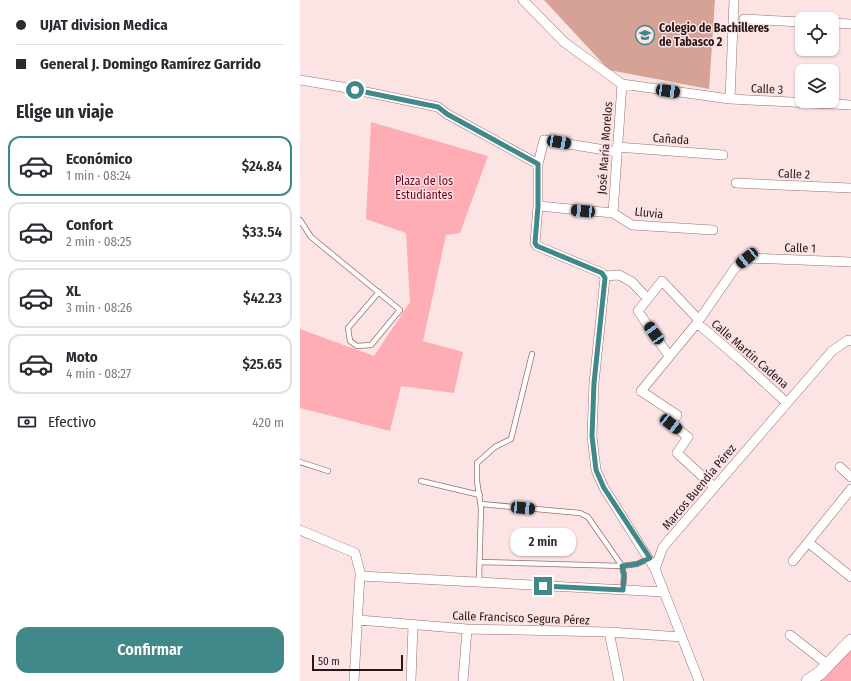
<!DOCTYPE html>
<html lang="es">
<meta charset="utf-8">
<style>
:root{--surface:#fff;--page:#f2f2f3;--text:#2b2b33;--muted:#7c7c81;--line:#e1e1e2;--accent:#418989}
body{margin:0;font-family:"Fira Sans Condensed",sans-serif;background:var(--page);color:var(--text);height:100vh;display:flex;flex-direction:column;font-size:15px;white-space:nowrap}
*{box-sizing:border-box;margin:0}
p{font-size:13px;color:var(--muted)}
.icon{flex:none;width:22px;height:22px;fill:none;stroke:currentColor;stroke-width:2;stroke-linecap:round;stroke-linejoin:round}
.map{position:relative;flex:1;overflow:hidden}
.drawer{display:flex;flex-direction:column;background:var(--surface);width:300px}
.drawer>*{flex:none}
.guide{display:grid;align-content:center;height:88px;padding:0 16px;background:var(--surface)}
.tools{position:absolute;left:495px;top:12px;display:grid;gap:8px}
.tools a{display:grid;place-items:center;width:44px;height:44px;border-radius:8px;background:var(--surface);box-shadow:0 1px 3px #0004;font-size:20px}
.scale{position:absolute;left:12px;bottom:10px;width:91px;box-sizing:border-box;padding-left:4px;border:2px solid #2a1618;border-top:0;font-size:11px;line-height:14px;white-space:nowrap;color:#2a1618;-webkit-text-stroke:3px #fce4e5;paint-order:stroke}
.end{position:absolute;width:18px;height:18px;margin:-9px;border:5px solid #418989;background:#fff;box-shadow:0 0 0 2px #fff}
.from{border-radius:50%}
.bubble{position:absolute;height:28px;border-radius:12px;background:var(--surface);box-shadow:0 1px 3px #0004;font-size:13px;font-weight:600;line-height:28px;text-align:center}
.car{position:absolute;width:12px;height:24px;margin:-12px -6px;border-radius:5px;box-shadow:0 0 3px 1px #0007;background:linear-gradient(#222 24%,#8ab4d8 0 40%,#222 0 76%,#8ab4d8 0 86%,#222 0)}
.guide b{display:flex;align-items:center;gap:14px;height:38px;font-size:15px}
.guide b+b{border-top:1px solid var(--line)}
.guide i{width:10px;height:10px;background:var(--text)}
ul{padding:0;list-style:none}
li{display:flex;align-items:center;gap:12px;height:60px;margin:0 8px 6px;padding:0 8px;border:2px solid var(--line);border-radius:12px}
li div{flex:1}
li b{display:block;font-size:15px}
li em{font-style:normal;font-weight:600}
li.active{border-color:var(--accent)}
li>.icon{width:36px;height:36px;stroke-width:1.5}
h2{padding:0 16px;font-size:18px;line-height:48px}
.pay{display:flex;align-items:center;gap:10px;height:44px;padding:0 16px;font-size:15px}
.pay p{margin-inline-start:auto}
.action{display:flex;gap:8px;margin-top:auto;padding:8px 16px}
.action a{flex:1;height:46px;border-radius:12px;background:var(--accent);color:#fff;font-size:16px;font-weight:600;line-height:46px;text-align:center}
main{display:flex;flex:1;min-height:0}
.map>svg:first-child{display:block}
</style>
<main>
<section class="drawer">
<div class="guide">
<b><i class="from"></i>UJAT division Medica</b>
<b><i></i>General J. Domingo Ramírez Garrido</b>
</div>
<h2>Elige un viaje</h2>
<ul>
<li class="active"><svg class="icon" aria-label="car" viewBox="0 0 24 24"><path d="M5 17H2v-5l4-1 3-4h7l3 4 3 1v5h-3M9 17h6M6 11h13"/><circle cx="7" cy="17" r="2"/><circle cx="17" cy="17" r="2"/></svg><div><b>Económico</b><p>1 min · 08:24</p></div><em>$24.84</em></li>
<li><svg class="icon" aria-label="car" viewBox="0 0 24 24"><path d="M5 17H2v-5l4-1 3-4h7l3 4 3 1v5h-3M9 17h6M6 11h13"/><circle cx="7" cy="17" r="2"/><circle cx="17" cy="17" r="2"/></svg><div><b>Confort</b><p>2 min · 08:25</p></div><em>$33.54</em></li>
<li><svg class="icon" aria-label="car" viewBox="0 0 24 24"><path d="M5 17H2v-5l4-1 3-4h7l3 4 3 1v5h-3M9 17h6M6 11h13"/><circle cx="7" cy="17" r="2"/><circle cx="17" cy="17" r="2"/></svg><div><b>XL</b><p>3 min · 08:26</p></div><em>$42.23</em></li>
<li><svg class="icon" aria-label="car" viewBox="0 0 24 24"><path d="M5 17H2v-5l4-1 3-4h7l3 4 3 1v5h-3M9 17h6M6 11h13"/><circle cx="7" cy="17" r="2"/><circle cx="17" cy="17" r="2"/></svg><div><b>Moto</b><p>4 min · 08:27</p></div><em>$25.65</em></li>
</ul>
<div class="pay"><svg class="icon" aria-label="cash" viewBox="0 0 24 24"><path d="M3 7h18v10H3z"/><circle cx="12" cy="12" r="2"/></svg>Efectivo<p>420 m</p></div>
<div class="action"><a>Confirmar</a></div>
</section>
<div class="map">
<svg width="551" height="681" viewBox="0 0 551 681">
<rect width="100%" height="100%" fill="#fce4e5"/>
<path fill="#fdadb3" d="M71,122L188,156L160,233L146,235L123,341L163,352L154,393L101,386L90,431L0,408V329L74,356L110,302L106,233L66,219Z
M551,642V681H508Z"/>
<path fill="#d5a295" d="M244,0H415L409,89L309,70Z"/>
<g fill="none" stroke-linecap="round" stroke-linejoin="round">
<defs>
<path id="lane" d="M0,220L11,237L100,310L71,345L57,346L50,341L48,328L79,292
M0,462L28,471
M121,481L180,495
M181,504L280,513L288,517L322,566L324,575L323,590
M180,562L322,566L337,564L350,558
M179,582L181,508L177,481V463L195,447L211,439L232,354"/>
<path id="street" d="M223,0L264,42L322,84L430,99L551,105
M444,19L502,22
M532,23L551,24
M0,80L42,87L138,107L147,114L238,164V206L235,243L237,246L302,273L305,278L294,383L292,436L296,470L304,488L355,569
M430,99L434,0
M317,147L423,155
M238,164L244,140L317,152
M436,183L551,188
M238,206L313,213L332,225L413,230
M313,213L322,84
M304,276L319,275L332,282L347,298
M397,323L439,359L487,403
M369,356L338,311L362,281L399,320
M540,467L551,477
M414,487L377,453L388,437L371,424L377,415L341,391L397,323L435,268L447,258L551,262
M0,530L55,553L61,576L364,592
M509,543L551,577
M493,561L551,489
M59,620L167,629L309,632L382,637
M309,632L319,681
M490,635L527,664
M54,681L60,574
M111,681L113,625
M163,681L167,629
M399,681L355,569L363,547L532,351L548,340L551,341"/>
<path id="secondary" d="M508,681L520,673L551,641"/>
</defs>
<use href="#lane" stroke="#9f6d70" stroke-width="6"/>
<use href="#street" stroke="#9f6d70" stroke-width="10"/>
<use href="#secondary" stroke="#9f6d70" stroke-width="14"/>
<use href="#lane" stroke="#fff" stroke-width="4.5"/>
<use href="#street" stroke="#fff" stroke-width="9"/>
<use href="#secondary" stroke="#fff" stroke-width="13"/>
</g>
<g fill="none" stroke-linecap="round" stroke-linejoin="round">
<path stroke="#418989" stroke-width="5" d="M55,90L138,107L147,114L238,164V206L235,243L237,246L302,273L305,278L294,383L292,436L296,470L304,488L350,558L337,564L322,566L324,575L323,590L243,586"/>
</g>
<defs>
<symbol id="university-ring" viewBox="-11 -11 22 22"><circle r="9.5" fill="#fce4e5" stroke="#418989" stroke-width="1.5"/><path d="M0-5L7-2L0 1L-7-2ZM-4 1L0 2.5L4 1V4Q0 6-4 4Z" fill="#418989"/></symbol>
</defs>
<g fill-rule="evenodd">
<use href="#university-ring" x="334" y="24" width="22" height="22"/>
</g>
<g text-anchor="middle" stroke-width="3" stroke-linejoin="round" paint-order="stroke">
<g font-size="12" font-weight="bold" fill="#2a1618" stroke="#fce4e5" text-anchor="start">
<text x="359" y="32">Colegio de Bachilleres<tspan x="359" dy="14">de Tabasco 2</tspan></text>
</g>
<g font-size="12" fill="#2a1618" stroke="#fce4e5">
<text transform="translate(467 89) rotate(3)" y="4">Calle 3</text>
<text transform="translate(371 139) rotate(4)" y="4">Cañada</text>
<text transform="translate(305 148) rotate(-86)" y="4">José María Morelos</text>
<text transform="translate(494 174) rotate(3)" y="4">Calle 2</text>
<text transform="translate(349 213) rotate(6)" y="4">Lluvia</text>
<text transform="translate(500 248) rotate(2)" y="4">Calle 1</text>
<text transform="translate(450 354) rotate(41)" y="4">Calle Martín Cadena</text>
<text transform="translate(399 487) rotate(-50)" y="4">Marcos Buendía Pérez</text>
<text transform="translate(221 618) rotate(2)" y="4">Calle Francisco Segura Pérez</text>
</g>
<g font-size="12" fill="#700021" stroke="#fce4e5">
<text x="124" y="185">Plaza de los<tspan x="124" dy="14">Estudiantes</tspan></text>
</g>
</g>
</svg>
<div class="tools">
<a><svg class="icon" aria-label="locate" viewBox="0 0 24 24"><circle cx="12" cy="12" r="6"/><path d="M12 2v4M12 18v4M2 12h4M18 12h4"/></svg></a>
<a><svg class="icon" aria-label="layers" viewBox="0 0 24 24"><path d="M12 4l9 5-9 5-9-5zM3 14l9 5 9-5"/></svg></a>
</div>
<div class="scale">50 m</div>
<i class="end from" style="left:55px;top:90px"></i>
<i class="end" style="left:243px;top:586px"></i>
<div class="bubble" style="left:210px;top:528px;width:66px">2 min</div>
<i class="car" style="left:368px;top:91px;rotate:98deg"></i>
<i class="car" style="left:259px;top:142px;rotate:100deg"></i>
<i class="car" style="left:283px;top:211px;rotate:275deg"></i>
<i class="car" style="left:447px;top:258px;rotate:231deg"></i>
<i class="car" style="left:354px;top:333px;rotate:325deg"></i>
<i class="car" style="left:371px;top:424px;rotate:128deg"></i>
<i class="car" style="left:223px;top:508px;rotate:95deg"></i>
</div>
</main>
